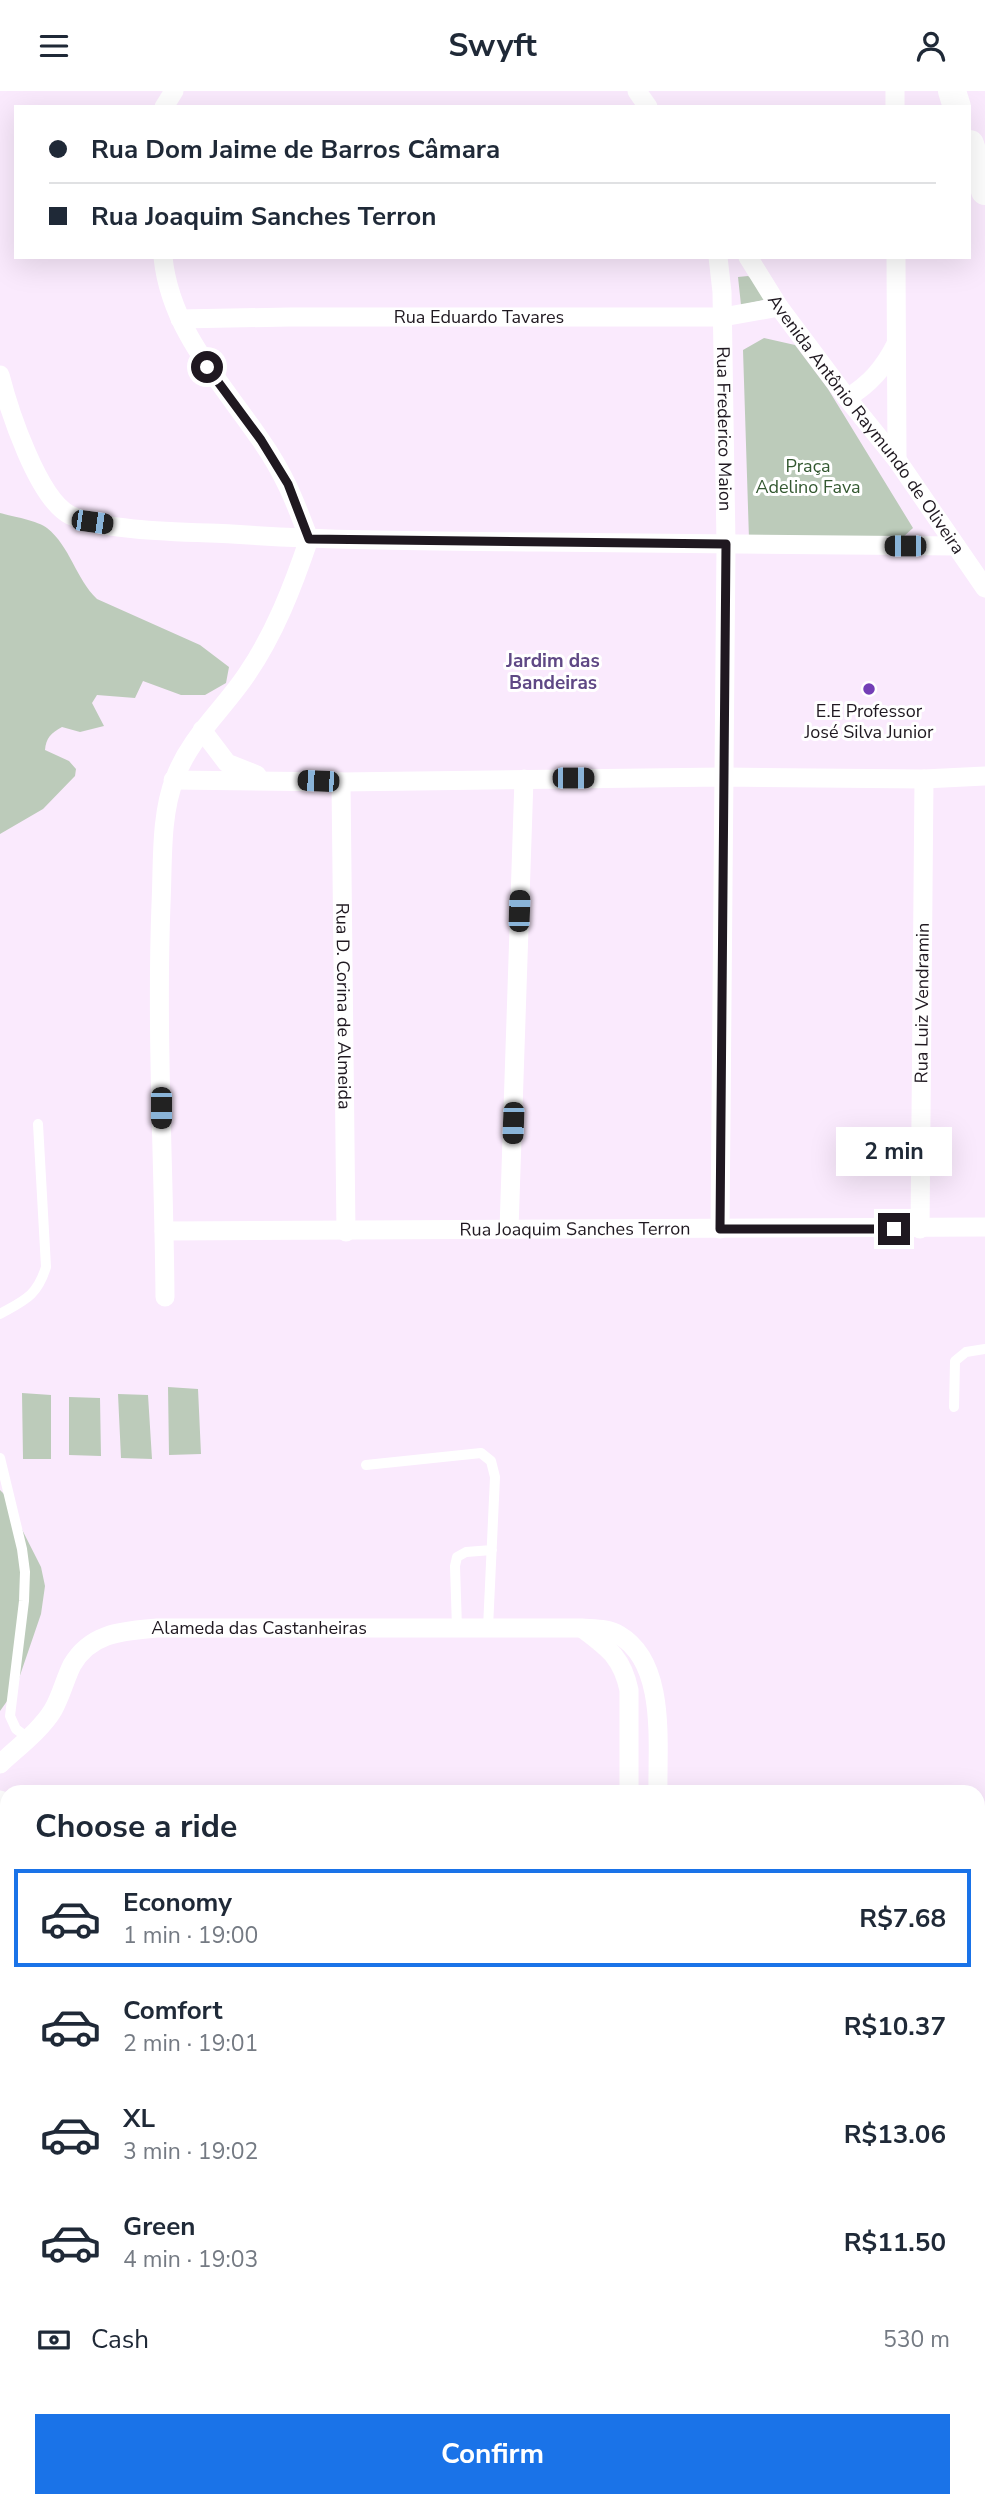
<!DOCTYPE html>
<meta charset="utf-8">
<style>
:root{--surface:#fff;--page:#f2f2f3;--text:#1f2937;--muted:#747a83;--line:#e0e1e3;--accent:#1a73e8}
body{margin:0;font-family:"Nunito Sans",sans-serif;background:var(--page);color:var(--text);height:100vh;display:flex;flex-direction:column;font-size:26px;white-space:nowrap}
*{box-sizing:border-box;margin:0}
p{font-size:23px;color:var(--muted)}
.icon{flex:none;width:38px;height:38px;fill:none;stroke:currentColor;stroke-width:2;stroke-linecap:round;stroke-linejoin:round}
.map{position:relative;flex:1;overflow:hidden}
.side{position:absolute;left:0px;top:1694px;width:985px;height:723px;display:flex;flex-direction:column;background:var(--surface);border-radius:21px 21px 0 0;box-shadow:0 7px 28px #0002}
.side>*{flex:none}
.banner{position:absolute;left:14px;top:14px;width:957px;height:154px;border-radius:0px;box-shadow:0 7px 28px #0002;display:grid;align-content:center;height:154px;padding:0 35px;background:var(--surface)}
.end{position:absolute;width:32px;height:32px;margin:-16px;border:9px solid #1f1820;background:#fff;box-shadow:0 0 0 4px #fff}
.from{border-radius:50%}
.bubble{position:absolute;height:49px;border-radius:0px;background:var(--surface);box-shadow:0 7px 28px #0002;font-size:23px;font-weight:700;line-height:49px;text-align:center}
.car{position:absolute;width:21px;height:42px;margin:-21px -10px;border-radius:9px;box-shadow:0 0 5px 2px #0007;background:linear-gradient(#222 24%,#8ab4d8 0 40%,#222 0 76%,#8ab4d8 0 86%,#222 0)}
.banner b{display:flex;align-items:center;gap:24px;height:66px;font-size:26px}
.banner b+b{border-top:2px solid var(--line)}
.banner i{width:18px;height:18px;background:var(--text)}
ul{padding:0;list-style:none}
li{display:flex;align-items:center;gap:21px;height:98px;margin:0 14px 10px;padding:0 21px;border:4px solid transparent;border-radius:0px}
li div{flex:1}
li b{display:block;font-size:26px}
li em{font-style:normal;font-weight:700}
li.active{border-color:var(--accent)}
li>.icon{width:63px;height:63px;stroke-width:1.5}
h2{padding:0 35px;font-size:32px;line-height:84px}
.pay{display:flex;align-items:center;gap:18px;height:77px;padding:0 35px;font-size:26px}
.pay p{margin-inline-start:auto}
.primary-button{display:flex;gap:14px;margin-top:auto;padding:14px 35px}
.primary-button a{flex:1;height:80px;border-radius:0px;background:var(--accent);color:#fff;font-size:28px;font-weight:700;line-height:80px;text-align:center}
header{display:flex;justify-content:space-between;align-items:center;height:91px;padding:0 35px;background:var(--surface);font-size:32px;font-weight:700}
.map>svg:first-child{display:block}
</style>
<header><svg class="icon" aria-label="menu" viewBox="0 0 24 24"><path d="M4 6h16M4 12h16M4 18h16"/></svg>Swyft<svg class="icon" aria-label="person" viewBox="0 0 24 24"><circle cx="12" cy="8" r="4"/><path d="M4 21q1-7 8-7t8 7"/></svg></header>
<div class="map">
<svg width="985" height="2416" viewBox="0 0 985 2416">
<rect width="100%" height="100%" fill="#faeafd"/>
<path fill="#bccbba" d="M748,185L756,190L768,208L741,214L738,186Z
M764,247L795,254L828,298L913,437L902,447L749,448L743,259Z
M0,422C11,425 39,430 47,437C70,455 76,488 97,508L200,554L229,576L226,592L205,604H181L143,590L135,607L97,604L92,612L104,635L80,641L62,636C51,642 46,647 45,659L69,670L76,678L75,685L43,718L0,743Z
M168,1296L198,1298L201,1363L169,1364Z
M22,1302L51,1304V1368H23Z
M118,1303L148,1304L152,1368L121,1367Z
M69,1306L100,1307L101,1365L69,1364Z
M0,1399L4,1403L41,1476L45,1495L41,1523L15,1599L0,1620Z
M0,1877L7,1899V2127L0,2126Z
M0,2199L7,2201V2410H22L17,2416H0Z
M112,2410H284L290,2416H113Z"/>
<g fill="none" stroke-linecap="round" stroke-linejoin="round">
<path stroke="#fff" stroke-width="10" d="M0,1223C25,1209 37,1205 46,1176L38,1033
M954,1316L955,1270L966,1261L985,1258
M0,1367L22,1458L25,1481L24,1510L10,1625L16,1638L28,1647
M366,1374L481,1362L491,1370L495,1386L488,1537
M457,1537L455,1475L457,1466L466,1461L492,1459
M978,1974L985,1991
M985,2042V2038"/>
<g stroke="#fff" stroke-width="19">
<path d="M637,0L648,16"/>
<path d="M895,0V16"/>
<path d="M164,16L174,0"/>
<path d="M163,166C170,238 221,291 260,348C284,382 295,410 309,448C293,495 275,542 247,583C223,619 190,646 175,687C160,724 163,774 161,813C156,944 164,1075 165,1206"/>
<path id="s1" d="M718,166L722,201L726,453L720,1138"/>
<path id="s2" d="M748,166L779,216L847,307L897,369L985,497"/>
<path d="M896,166L897,369"/>
<path id="s3" d="M180,228L290,226H723L779,216"/>
<path d="M0,284C9,319 38,408 70,424C104,441 191,441 232,443C334,450 436,450 538,451C678,452 817,454 956,455"/>
<path d="M847,307C870,293 884,277 896,253"/>
<path d="M202,639L227,672L257,684"/>
<path d="M173,689L341,691L723,686L924,688L985,685"/>
<path id="s4" d="M341,691L346,1141"/>
<path d="M509,1138L524,688"/>
<path id="s5" d="M920,1138L924,688"/>
<path id="s6" d="M164,1140L985,1136"/>
<path d="M583,1538C608,1557 622,1566 629,1599V1701"/>
<path id="s7" d="M0,1673C17,1657 41,1639 53,1619C61,1605 65,1588 72,1574C91,1541 124,1540 157,1537H582C594,1538 608,1537 619,1544C667,1572 657,1653 658,1701"/>
<path d="M0,1709L7,1712"/>
<path d="M978,2197L985,2198"/>
<path d="M978,2365L985,2366"/>
<path d="M434,2416L437,2410"/>
<path d="M705,2416L708,2410"/>
</g>
<path stroke="#fff" stroke-width="28" d="M952,0L957,16
M970,53L985,100
M978,2156L985,2140
M867,2416L870,2410"/>
<path stroke="#a1cefd" stroke-width="30" d="M978,1904L985,1898
M978,1935L985,1929
M0,2142L7,2143
M0,2167L7,2169"/>
</g>
<g fill="none" stroke-linecap="round" stroke-linejoin="round">
<path stroke="#1f1820" stroke-width="9" d="M207,276L261,349L288,393L309,448L726,453L720,1138H894"/>
</g>
<circle fill="#733fb6" stroke="#fff" stroke-width="2.5" cx="869" cy="598" r="7"/>
<g text-anchor="middle" stroke-width="6" stroke-linejoin="round" paint-order="stroke">
<g font-size="18" fill="#1f1820" stroke="#fff">
<text dy="6" stroke="none"><textPath href="#s3" startOffset="299">Rua Eduardo Tavares</textPath></text>
<text dy="6" stroke="none"><textPath href="#s2" startOffset="205">Avenida Antônio Raymundo de Oliveira</textPath></text>
<text dy="6" stroke="none"><textPath href="#s1" startOffset="172">Rua Frederico Maion</textPath></text>
<text dy="6" stroke="none"><textPath href="#s5" startOffset="226">Rua Luiz Vendramin</textPath></text>
<text dy="6" stroke="none"><textPath href="#s4" startOffset="224">Rua D. Corina de Almeida</textPath></text>
<text dy="6" stroke="none"><textPath href="#s6" startOffset="411">Rua Joaquim Sanches Terron</textPath></text>
<text dy="6" stroke="none"><textPath href="#s7" startOffset="324">Alameda das Castanheiras</textPath></text>
</g>
<g font-size="18" fill="#335830" stroke="#fff">
<text x="808" y="381">Praça<tspan x="808" dy="21">Adelino Fava</tspan></text>
</g>
<g font-size="18" fill="#1f1820" stroke="#fff">
<text x="869" y="626">E.E Professor<tspan x="869" dy="21">José Silva Junior</tspan></text>
</g>
<g font-size="19" font-weight="bold" fill="#5f4885" stroke="#fff">
<text x="553" y="576">Jardim das<tspan x="553" dy="22">Bandeiras</tspan></text>
</g>
</g>
</svg>
<i class="end from" style="left:207px;top:276px"></i>
<i class="end" style="left:894px;top:1138px"></i>
<div class="bubble" style="left:836px;top:1036px;width:116px">2 min</div>
<i class="car" style="left:92px;top:431px;rotate:98deg"></i>
<i class="car" style="left:905px;top:455px;rotate:270deg"></i>
<i class="car" style="left:573px;top:687px;rotate:90deg"></i>
<i class="car" style="left:318px;top:690px;rotate:272deg"></i>
<i class="car" style="left:519px;top:820px;rotate:2deg"></i>
<i class="car" style="left:161px;top:1017px;rotate:180deg"></i>
<i class="car" style="left:513px;top:1032px;rotate:182deg"></i>
<div class="banner">
<b><i class="from"></i>Rua Dom Jaime de Barros Câmara</b>
<b><i></i>Rua Joaquim Sanches Terron</b>
</div>
<section class="side">
<h2>Choose a ride</h2>
<ul>
<li class="active"><svg class="icon" aria-label="car" viewBox="0 0 24 24"><path d="M5 17H2v-5l4-1 3-4h7l3 4 3 1v5h-3M9 17h6M6 11h13"/><circle cx="7" cy="17" r="2"/><circle cx="17" cy="17" r="2"/></svg><div><b>Economy</b><p>1 min · 19:00</p></div><em>R$7.68</em></li>
<li><svg class="icon" aria-label="car" viewBox="0 0 24 24"><path d="M5 17H2v-5l4-1 3-4h7l3 4 3 1v5h-3M9 17h6M6 11h13"/><circle cx="7" cy="17" r="2"/><circle cx="17" cy="17" r="2"/></svg><div><b>Comfort</b><p>2 min · 19:01</p></div><em>R$10.37</em></li>
<li><svg class="icon" aria-label="car" viewBox="0 0 24 24"><path d="M5 17H2v-5l4-1 3-4h7l3 4 3 1v5h-3M9 17h6M6 11h13"/><circle cx="7" cy="17" r="2"/><circle cx="17" cy="17" r="2"/></svg><div><b>XL</b><p>3 min · 19:02</p></div><em>R$13.06</em></li>
<li><svg class="icon" aria-label="car" viewBox="0 0 24 24"><path d="M5 17H2v-5l4-1 3-4h7l3 4 3 1v5h-3M9 17h6M6 11h13"/><circle cx="7" cy="17" r="2"/><circle cx="17" cy="17" r="2"/></svg><div><b>Green</b><p>4 min · 19:03</p></div><em>R$11.50</em></li>
</ul>
<div class="pay"><svg class="icon" aria-label="cash" viewBox="0 0 24 24"><path d="M3 7h18v10H3z"/><circle cx="12" cy="12" r="2"/></svg>Cash<p>530 m</p></div>
<div class="primary-button"><a>Confirm</a></div>
</section>
</div>
